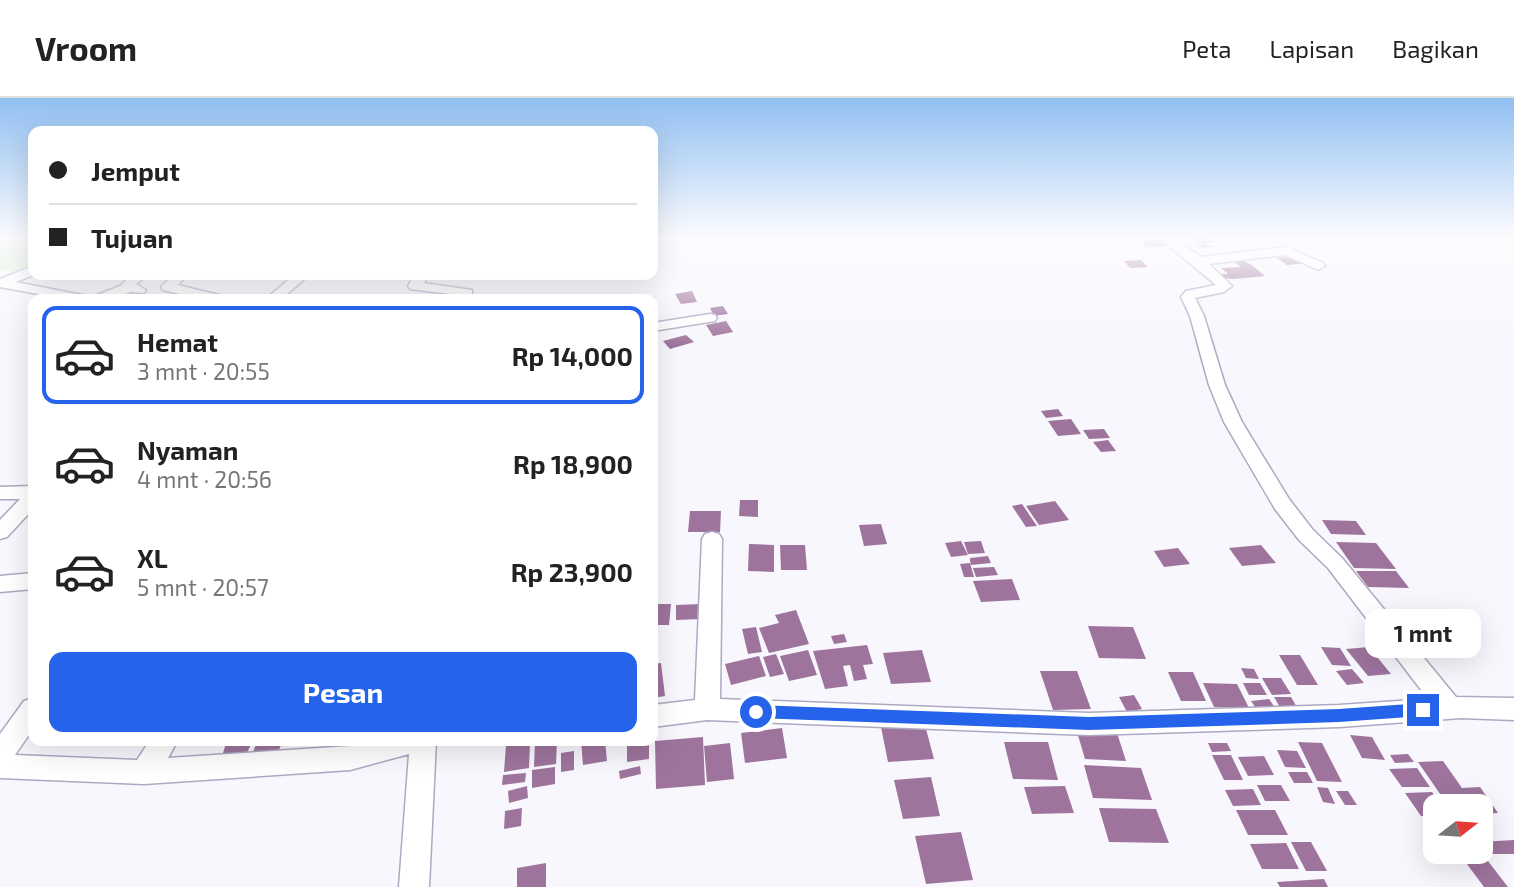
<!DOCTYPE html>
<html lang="id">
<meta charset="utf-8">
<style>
:root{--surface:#fff;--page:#f6f6f6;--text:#222;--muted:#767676;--line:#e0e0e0;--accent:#2563eb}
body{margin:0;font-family:"Exo 2",sans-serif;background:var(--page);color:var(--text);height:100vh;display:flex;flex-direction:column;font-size:26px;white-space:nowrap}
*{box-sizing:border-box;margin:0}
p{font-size:23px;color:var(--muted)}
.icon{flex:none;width:38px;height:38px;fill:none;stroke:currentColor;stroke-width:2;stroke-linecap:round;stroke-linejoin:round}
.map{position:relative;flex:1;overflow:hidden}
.details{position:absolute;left:28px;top:196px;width:630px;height:452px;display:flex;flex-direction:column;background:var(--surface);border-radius:14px;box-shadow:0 7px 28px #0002}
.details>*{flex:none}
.banner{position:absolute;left:28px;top:28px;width:630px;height:154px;border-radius:14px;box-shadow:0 7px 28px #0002;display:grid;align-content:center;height:154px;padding:0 21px;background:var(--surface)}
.needle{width:46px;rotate:73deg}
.controls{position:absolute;left:1423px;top:696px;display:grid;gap:14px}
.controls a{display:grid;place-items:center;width:70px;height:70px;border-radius:14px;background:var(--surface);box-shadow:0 7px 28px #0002;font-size:35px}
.end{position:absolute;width:32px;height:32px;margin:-16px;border:9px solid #2563eb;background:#fff;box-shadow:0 0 0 4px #fff}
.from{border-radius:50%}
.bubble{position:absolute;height:49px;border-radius:14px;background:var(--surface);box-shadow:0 7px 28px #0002;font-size:23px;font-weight:700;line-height:49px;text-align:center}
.banner b{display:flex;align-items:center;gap:24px;height:66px;font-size:26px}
.banner b+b{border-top:2px solid var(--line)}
.banner i{width:18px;height:18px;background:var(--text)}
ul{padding:12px 0 0;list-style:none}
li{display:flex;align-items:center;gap:21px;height:98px;margin:0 14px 10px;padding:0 7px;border:4px solid transparent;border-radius:14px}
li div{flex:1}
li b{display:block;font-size:26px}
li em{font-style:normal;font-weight:700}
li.on{border-color:var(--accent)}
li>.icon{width:63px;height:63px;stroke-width:1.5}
.action{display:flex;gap:14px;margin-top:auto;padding:14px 21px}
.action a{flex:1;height:80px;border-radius:14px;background:var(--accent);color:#fff;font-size:28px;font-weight:700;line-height:80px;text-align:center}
header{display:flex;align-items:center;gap:42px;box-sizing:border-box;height:98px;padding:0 35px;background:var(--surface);border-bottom:2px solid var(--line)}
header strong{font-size:33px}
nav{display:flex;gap:38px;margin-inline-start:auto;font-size:24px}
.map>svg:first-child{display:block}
</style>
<header>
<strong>Vroom</strong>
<nav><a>Peta</a><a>Lapisan</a><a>Bagikan</a></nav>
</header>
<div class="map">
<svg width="1514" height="789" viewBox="0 0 1514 789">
<rect width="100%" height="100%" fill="#f8f7fd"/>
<path fill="#d5f3d1" d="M0,139H33V173L0,172Z"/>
<path fill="#9e749d" d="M1186,139L1209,140L1215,144L1205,146L1214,149L1202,150L1197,147H1204Z
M1160,141L1167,148L1147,149L1140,142Z
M1298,158L1308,165L1287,167L1277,160Z
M1240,161L1252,167L1265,178L1234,181L1224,180L1220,176H1228L1221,170L1241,169L1232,162Z
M1141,162L1148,169L1130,170L1124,163Z
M692,193L697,204L681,206L675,196Z
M723,208L728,216L714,218L710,210Z
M726,223L733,234L713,238L706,227Z
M686,237L694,244L670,251L663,243Z
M1058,311L1063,318L1046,320L1041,313Z
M1071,321L1081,336L1058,338L1048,323Z
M1104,331L1110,340L1089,341L1083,332Z
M1108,342L1116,353L1101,354L1093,344Z
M740,402H758V419L739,418Z
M1055,403L1069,422L1039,427L1026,408Z
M1022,406L1037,428L1026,429L1012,408Z
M690,413H721L720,434H688Z
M1322,422L1356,423L1366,437L1331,436Z
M881,426L887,446L864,448L859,427Z
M961,443L968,457L951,459L945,445Z
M981,443L985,455L968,456L964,444Z
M1336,444L1376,445L1396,471L1354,470Z
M749,446L774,447V474L748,473Z
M780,447H805L807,472H781Z
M1261,447L1276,465L1242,468L1229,450Z
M1178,450L1190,466L1164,469L1154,453Z
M988,458L991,465L971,467L970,463V460Z
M970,465L974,479H964L960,466Z
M994,469L998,477L976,479L973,470Z
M1356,473H1396L1409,490L1368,489Z
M1012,481L1020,502L981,504L973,483Z
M656,506H671L669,527H653Z
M701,506L702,521L676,522V507Z
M796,512L809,546L769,555L759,530L779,525L775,517Z
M1088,528L1133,529L1146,561L1099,560Z
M756,529L762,554L748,556L742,531Z
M844,536L847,544L834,546L831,538Z
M867,547L873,566L863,567L867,581L854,583L850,567L843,568L848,588L825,591L813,553Z
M1321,549L1340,550L1351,568L1332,567Z
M1369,549L1391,576L1368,578L1346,551Z
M808,552L817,577L789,583L780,558Z
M922,552L931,584L891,586L883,555Z
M776,556L784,576L770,579L763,559Z
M1279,557H1300L1318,587H1297Z
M759,558L766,578L731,587L725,566Z
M661,565L665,598L653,600V566Z
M1241,570L1254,571L1259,581L1246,580Z
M1352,571L1364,585L1347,587L1336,573Z
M1040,573H1077L1091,611L1053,612Z
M1168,574H1193L1206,603H1181Z
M1262,580H1281L1291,596L1272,597Z
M1203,585L1237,586L1249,610L1214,609Z
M1243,585H1260L1267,597H1249Z
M1134,597L1142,611L1127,614L1119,599Z
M1274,599H1291L1298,611H1281Z
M1269,601L1278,614L1260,616L1251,603Z
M925,627L934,661L888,664L881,629Z
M782,630L787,660L745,665L741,635Z
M1077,634L1117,635L1126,663L1085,661Z
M1350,637L1372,639L1385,662L1362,660Z
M703,639L705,687L656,691L655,643Z
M227,642H253L247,655H223Z
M258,642H289L290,644L282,645L278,654L252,656Z
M557,642L556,666L534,669L535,644Z
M581,642H605L607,663L583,667Z
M627,642H649V661L627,664Z
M530,644L529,670L504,674L506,647Z
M1004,644H1048L1058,682L1013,681Z
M1298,644L1322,645L1342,684L1317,683Z
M730,645L734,681L707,684L704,648Z
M1208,645H1227L1231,653L1212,654Z
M1277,652L1297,653L1306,670L1285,669Z
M574,653V672L561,674V655Z
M1408,656L1414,664L1395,665L1390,657Z
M1212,657H1231L1243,682H1224Z
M1264,658L1274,677L1248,678L1238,659Z
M1443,663L1462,690L1480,689L1498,715L1480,716V709H1449L1418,664Z
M1084,667L1141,670L1152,702L1093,700Z
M640,668L641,676L620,681L619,673Z
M555,669V686L532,690V672Z
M1417,670L1430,689H1402L1389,671Z
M1288,674H1307L1313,685H1294Z
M526,675L525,684L502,687L503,677Z
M931,679L940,718L903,721L894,682Z
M1257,687H1281L1290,703H1265Z
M527,688L528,700L509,705L508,693Z
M1065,688L1074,715L1032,716L1024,689Z
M1317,689L1328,690L1335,706L1323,704Z
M1253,691L1261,707L1233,708L1225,692Z
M1336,693H1348L1357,707H1345Z
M1432,694L1443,709H1435V718H1421L1405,695Z
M522,710L521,728L504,731L505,713Z
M1099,710L1156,711L1169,745L1109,744Z
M1236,712H1275L1288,737H1248Z
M961,734L973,782L926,786L915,738Z
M1514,742V756H1489L1480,744Z
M1291,744H1311L1327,773H1306Z
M1286,745L1299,771H1262L1250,746Z
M1458,754H1481L1508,789H1484Z
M546,765V789H517V770Z
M1324,781L1328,789H1280L1277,784Z"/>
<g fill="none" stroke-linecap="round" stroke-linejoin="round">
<defs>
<path id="minor" d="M1158,139H1172L1201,159L1287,149L1323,165L1325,168L1318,172L1285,157L1209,166L1232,188L1224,194L1195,200L1204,218L1225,287L1242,324L1289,401L1313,432L1342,460L1456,599L1514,600V622L1461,620L1339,629L1089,637L707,622L653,629V607L695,602L702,441L705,436L712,434L719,436L722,441L720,601L1089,615L1339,607L1428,601L1328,470L1299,442L1275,411L1224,324L1209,287L1190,218L1181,199L1186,193L1216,187Z
M33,168V177L16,184L92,199L120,188L131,177H147L136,186L146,192L144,195L131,194L111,201H65L0,189V181Z
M173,177H187L178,187L223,198L225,201H201L163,192L161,189Z
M294,177H309L281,201H266Z
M414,177H428L424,185L472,192V201H458L459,197L410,191L408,188Z
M710,216L715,217L717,220L715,223L653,233V225Z
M33,388V411L7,439L0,441V422L20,401H0V389Z
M33,475V491L0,494V478Z
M33,600V631L15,657L137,662L150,642H178L168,660L350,648L373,642H436L429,789H399L409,656L350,672L144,686L0,680V636L24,603Z"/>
</defs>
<use href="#minor" stroke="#ada9c3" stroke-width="3"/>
<use href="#minor" fill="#fff" fill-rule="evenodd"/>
</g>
<linearGradient id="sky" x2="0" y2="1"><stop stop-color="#90bff1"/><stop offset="0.56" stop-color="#fcfbfe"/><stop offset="1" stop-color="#fcfbfe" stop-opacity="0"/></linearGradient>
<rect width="1514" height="249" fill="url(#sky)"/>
<path fill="#2563eb" d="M1423,605L1430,612L1423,618L1339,624L1089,632L756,620L749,614L756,607L1089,619L1339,611Z"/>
</svg>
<div class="controls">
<a><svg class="needle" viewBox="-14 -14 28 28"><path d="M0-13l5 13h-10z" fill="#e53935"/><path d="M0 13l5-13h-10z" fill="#767676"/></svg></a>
</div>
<i class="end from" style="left:756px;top:614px"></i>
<i class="end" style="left:1423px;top:612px"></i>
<div class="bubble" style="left:1365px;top:511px;width:116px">1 mnt</div>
<div class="banner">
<b><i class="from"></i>Jemput</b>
<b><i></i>Tujuan</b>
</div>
<section class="details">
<ul>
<li class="on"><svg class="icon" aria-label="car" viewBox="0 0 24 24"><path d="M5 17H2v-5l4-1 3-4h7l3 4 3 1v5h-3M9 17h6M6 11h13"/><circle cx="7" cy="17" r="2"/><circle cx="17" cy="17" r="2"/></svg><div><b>Hemat</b><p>3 mnt · 20:55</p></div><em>Rp 14,000</em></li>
<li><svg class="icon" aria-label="car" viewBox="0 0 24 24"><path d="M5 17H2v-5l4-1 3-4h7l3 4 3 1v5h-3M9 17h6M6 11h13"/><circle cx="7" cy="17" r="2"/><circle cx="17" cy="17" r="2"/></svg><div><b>Nyaman</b><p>4 mnt · 20:56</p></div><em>Rp 18,900</em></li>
<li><svg class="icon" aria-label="car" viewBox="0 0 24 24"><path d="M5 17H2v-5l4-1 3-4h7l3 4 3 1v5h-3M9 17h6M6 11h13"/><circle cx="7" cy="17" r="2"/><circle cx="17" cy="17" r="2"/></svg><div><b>XL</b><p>5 mnt · 20:57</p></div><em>Rp 23,900</em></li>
</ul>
<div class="action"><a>Pesan</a></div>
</section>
</div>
